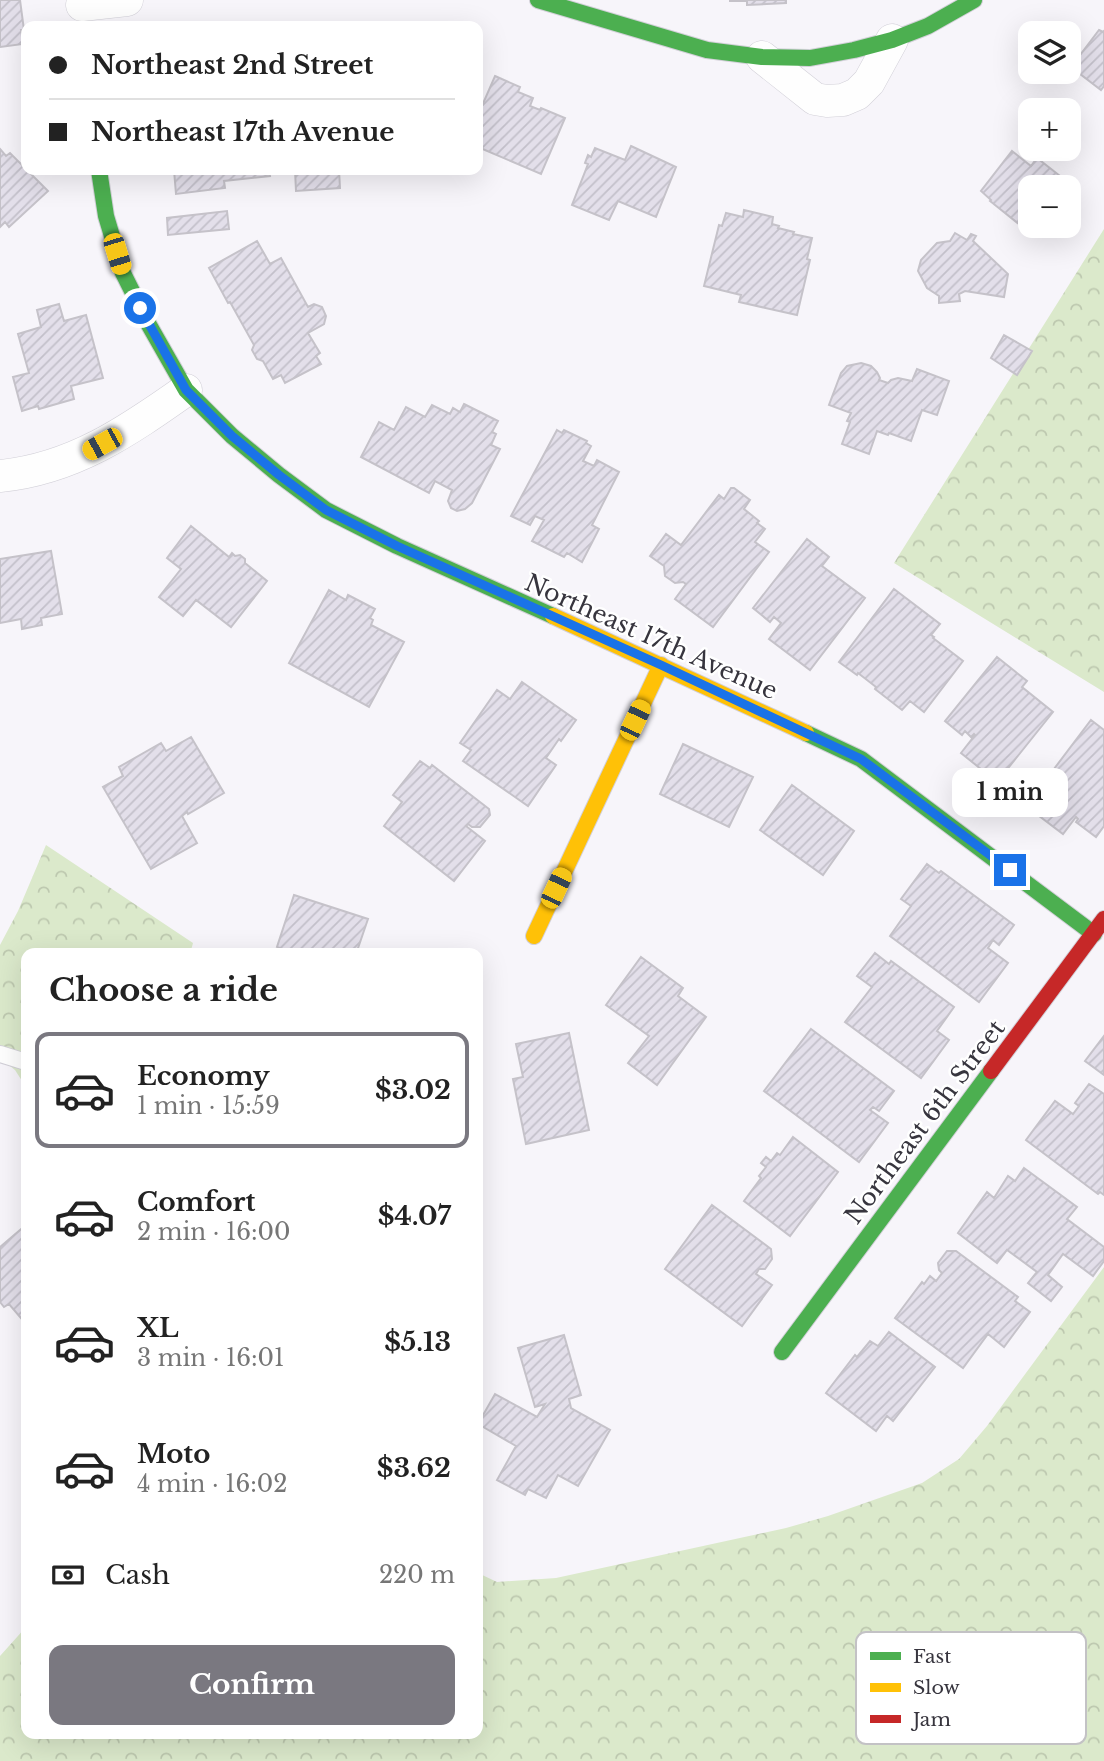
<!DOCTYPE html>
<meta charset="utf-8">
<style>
:root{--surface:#fff;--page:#f2f2f2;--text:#222;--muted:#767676;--line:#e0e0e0;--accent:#7a7880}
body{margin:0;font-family:"Libre Baskerville",serif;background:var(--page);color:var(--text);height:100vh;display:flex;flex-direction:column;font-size:26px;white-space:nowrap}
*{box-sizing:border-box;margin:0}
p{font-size:23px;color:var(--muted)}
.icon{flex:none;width:38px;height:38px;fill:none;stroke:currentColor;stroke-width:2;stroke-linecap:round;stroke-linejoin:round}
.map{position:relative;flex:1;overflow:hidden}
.details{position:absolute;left:21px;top:948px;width:462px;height:791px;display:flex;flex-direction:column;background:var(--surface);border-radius:14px;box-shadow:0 7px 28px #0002}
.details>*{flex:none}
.hud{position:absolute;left:21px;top:21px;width:462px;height:154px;border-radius:14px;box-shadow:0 7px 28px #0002;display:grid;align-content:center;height:154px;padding:0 28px;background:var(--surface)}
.fabs{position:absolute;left:1018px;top:21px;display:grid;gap:14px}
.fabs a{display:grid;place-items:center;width:63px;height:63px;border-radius:14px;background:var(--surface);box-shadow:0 7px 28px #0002;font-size:35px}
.end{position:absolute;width:32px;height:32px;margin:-16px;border:9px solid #1a73e8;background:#fff;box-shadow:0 0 0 4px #fff}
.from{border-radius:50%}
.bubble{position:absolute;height:49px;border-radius:14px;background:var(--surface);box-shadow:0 7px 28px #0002;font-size:23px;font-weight:700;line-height:49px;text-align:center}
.car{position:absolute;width:21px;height:42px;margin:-21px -10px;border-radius:9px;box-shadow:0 0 5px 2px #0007;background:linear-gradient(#f5c518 24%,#345 0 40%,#f5c518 0 76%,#345 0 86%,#f5c518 0)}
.hud b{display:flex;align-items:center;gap:24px;height:66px;font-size:26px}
.hud b+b{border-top:2px solid var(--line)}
.hud i{width:18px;height:18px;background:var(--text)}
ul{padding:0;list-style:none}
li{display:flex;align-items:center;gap:21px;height:116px;margin:0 14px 10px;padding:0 14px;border:4px solid transparent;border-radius:14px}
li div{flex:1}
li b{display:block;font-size:26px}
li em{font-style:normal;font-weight:700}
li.selected{border-color:var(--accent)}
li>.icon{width:63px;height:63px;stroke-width:1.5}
h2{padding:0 28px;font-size:32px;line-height:84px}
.pay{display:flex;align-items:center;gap:18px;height:77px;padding:0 28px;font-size:26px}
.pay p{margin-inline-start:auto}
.action{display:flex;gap:14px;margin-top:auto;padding:14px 28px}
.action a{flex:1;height:80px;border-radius:14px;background:var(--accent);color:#fff;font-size:28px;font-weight:700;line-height:80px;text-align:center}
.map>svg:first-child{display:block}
</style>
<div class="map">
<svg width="1104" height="1761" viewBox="0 0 1104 1761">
<defs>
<pattern id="forest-crowns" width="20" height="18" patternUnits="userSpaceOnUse" patternTransform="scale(1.75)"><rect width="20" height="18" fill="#dbe9cb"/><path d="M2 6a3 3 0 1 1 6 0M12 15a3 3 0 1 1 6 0" fill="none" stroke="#bdc8af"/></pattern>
<pattern id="building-hatch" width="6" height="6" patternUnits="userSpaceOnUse" patternTransform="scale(1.75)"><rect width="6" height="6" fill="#e3dfea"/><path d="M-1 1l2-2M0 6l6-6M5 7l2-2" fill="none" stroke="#c3c0ca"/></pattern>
</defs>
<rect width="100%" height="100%" fill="#f7f5fa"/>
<path fill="url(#forest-crowns)" d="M1104,229V692L894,563Z
M46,845L193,943L190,954H26V1087L15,1070L0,1058V945L18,911Z
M1104,1267V1761H0V1656L26,1627V1734H478V1573L497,1582L556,1578L786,1528L828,1516L922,1483L959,1459L987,1426Z"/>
<path fill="url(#building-hatch)" stroke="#c5c2c9" stroke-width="2" d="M0,0H20L24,30H21L23,44L0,47Z
M730,0H786V3L747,5V1H730Z
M1099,30L1103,32L1104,31V86L1101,90L1071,67Z
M495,76L520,87L518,92L533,98L530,106L540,110L541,108L565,118L541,174L478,147V115Z
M631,146L676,167L656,217L618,201L609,220L572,205L588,164L585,163L588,155L591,157L595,148L625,160Z
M0,149L6,156L10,153L48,191L9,227L5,222L0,227Z
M1012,151L1031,166L1037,158L1069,183L1065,187H1031V226H1036L1030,233L990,201L991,200L981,191Z
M174,170H269L270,176L224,181L225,188L176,194Z
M295,170H339L340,188L296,191Z
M744,210L773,217L772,224L779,226L778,228L794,232L793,234L812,238L807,259L810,260L797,315L739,302L741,295L704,286L719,225L722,226L726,213L743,217Z
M227,211L229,229L168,235L167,218Z
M955,233L967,240L971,234L976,236L973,241L1008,274L1004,297L965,291L959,294L960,301L939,303V296L927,288L918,271L921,260L937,243L950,241Z
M257,241L270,264L281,258L308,307L314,304L322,307L326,316L324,324L308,333L320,353L316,356L321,364L285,383L281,375L273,379L263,361L257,359L252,350L254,345L230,302L228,303L209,268Z
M59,304L64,321L86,315L103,378L71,386L74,399L39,409L38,406L22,411L13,377L29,373L18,334L41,327L37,310Z
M1004,335L1032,351L1017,375L991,358Z
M861,363L871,366L877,372L880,378L879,380L888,383L891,380L898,378L912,381L917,369L949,381L937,415L922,410L911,441L889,433L888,435L877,431L869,454L842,444L850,422L847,421L851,413L829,405L841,373L847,366Z
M464,404L498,421L492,432L496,434L491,445L500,449L472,503L465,509L457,511L451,508L448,501L452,490L435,481L429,493L361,457L379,422L394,430L406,407L425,417L432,405L450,414L453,408L460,412Z
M557,430L562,433L564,430L587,441L586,443L591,446L583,461L594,466L597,460L619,472L592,525L599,529L582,562L567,553L564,557L532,541L544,520L535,516L530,525L511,516Z
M731,488H734L750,500L744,509L759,521L757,523L765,529L755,542L769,552L713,627L675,599L686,584L683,582L675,583L665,576L664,566L650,556L666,534L681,545L719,495L724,499Z
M191,526L229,557L232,553L235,556L240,555L245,559V563L267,581L231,627L196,600L183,616L159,597L181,569L167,558Z
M807,539L829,557L822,566L865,598L810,670L769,639L781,623L774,617L770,622L753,608Z
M51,551L62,614L41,618L42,625L22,629L21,619L0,623V559Z
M894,589L940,624L931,635L934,637L933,638L963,661L924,712L910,701L902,710L875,689L876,687L858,673L857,675L839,662Z
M329,590L346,600L348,595L375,609L370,618L373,620L371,625L404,642L369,707L289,663Z
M997,657L1027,681L1022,687L1053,712L997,782L961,753L975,735L974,734L971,737L965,731L962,735L945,721Z
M522,682L576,720L561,741L559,739L546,758L556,765L528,806L463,761L471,750L460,743L497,690L510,699Z
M1091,720L1104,730V826L1096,837L1076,822L1078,819L1076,817L1063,834L1026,806Z
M191,737L224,793L188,814L187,812L182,816L197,843L151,869L103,787L123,776L119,767L161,743L166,751Z
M683,744L753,777L729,827L660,794Z
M420,761L430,768L432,765L489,809L490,815L480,827H472L468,824L466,826L485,841L454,881L384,826L402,802L393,795Z
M792,785L854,831L823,875L760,830Z
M927,864L939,873L941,871L1014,925L999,945L993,940L988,948L1008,963L979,1002L890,936L911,906L901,899Z
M294,895L368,919L356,954H297L277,947Z
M875,953L889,964L891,961L954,1007L937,1031L949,1040L921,1078L845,1022L872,987L857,976Z
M641,957L683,988L678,996L706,1017L657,1085L628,1063L649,1036L606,1005Z
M811,1029L894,1091L879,1111L873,1107L870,1110L888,1123L859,1162L764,1091Z
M569,1033L589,1130L526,1144L513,1079L523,1077L516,1044Z
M1104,1036V1075L1085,1061Z
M1089,1084L1104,1094V1195L1100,1192L1098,1194L1026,1140L1055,1101L1073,1114L1079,1106L1075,1103Z
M793,1137L838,1172L790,1236L744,1201L761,1178L759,1176L766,1167L761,1163L766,1157L771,1161L777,1153L780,1155Z
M1024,1168L1077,1207L1067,1219L1104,1247V1261L1093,1276L1063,1254L1048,1275L1062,1287L1051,1301L1028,1283L1037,1272L1007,1250L997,1263L958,1233L987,1192L994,1198L1008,1176L1015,1181Z
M712,1205L771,1249L772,1259L765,1269H759L756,1274L772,1285L742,1326L665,1269Z
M26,1225V1324L9,1304L4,1307L0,1302V1247Z
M947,1251H956L1018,1297L1015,1301L1030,1312L1004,1347L988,1334L963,1368L895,1318L922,1282L924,1284L930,1276L936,1281L942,1273L939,1270L938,1263Z
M889,1332L935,1367L893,1421L887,1416L876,1431L826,1393L855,1355L857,1357L870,1341L878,1346Z
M564,1335L581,1395L569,1399L571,1408L610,1430L578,1486L558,1475L546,1498L528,1489L525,1495L497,1480L516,1446L478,1424L495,1394L537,1417L545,1404L535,1407L518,1348Z"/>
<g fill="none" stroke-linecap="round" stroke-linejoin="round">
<defs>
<path id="lane" d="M0,1054L26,1062"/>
<path id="street" d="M82,5L127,0
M762,57L815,99L827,101L843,100L857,94L869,82L892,40
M0,476C73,469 128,431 186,390"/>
<path id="fast" d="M538,0L707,50L762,57L810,58L854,50L892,40L928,26L974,0
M99,170L106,216L123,273L149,325L186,390L232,436L279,475L326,510L397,546L553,616
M806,733L861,759L1094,934
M782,1352L991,1071"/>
<path id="slow" d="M553,616L806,733
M534,936L661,665"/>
<path id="jam" d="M991,1071L1104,919"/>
</defs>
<use href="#lane" stroke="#d2d0d8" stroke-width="18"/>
<use href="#street" stroke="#d2d0d8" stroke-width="33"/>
<use href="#fast" stroke="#d2d0d8" stroke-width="18"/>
<use href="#slow" stroke="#d2d0d8" stroke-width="18"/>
<use href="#jam" stroke="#d2d0d8" stroke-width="18"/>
<use href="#lane" stroke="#fefefe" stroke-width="16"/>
<use href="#street" stroke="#fefefe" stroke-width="32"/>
<use href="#fast" stroke="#4caf50" stroke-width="16"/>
<use href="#slow" stroke="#ffc107" stroke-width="16"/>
<use href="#jam" stroke="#c62828" stroke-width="16"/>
</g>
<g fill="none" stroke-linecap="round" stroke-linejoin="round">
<path stroke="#1a73e8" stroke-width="9" d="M140,308L186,390L232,436L279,475L326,510L397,546L661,665L861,759L1010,870"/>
</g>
<g text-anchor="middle" stroke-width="5" stroke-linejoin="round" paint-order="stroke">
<g font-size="24" fill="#37353e" stroke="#fff">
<text transform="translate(651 637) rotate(24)" y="8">Northeast 17th Avenue</text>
<text transform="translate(925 1122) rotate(-53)" y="8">Northeast 6th Street</text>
</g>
</g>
<rect x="856" y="1632" width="230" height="112" rx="10" fill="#fff" stroke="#c3c2c5" stroke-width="2"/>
<rect x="870" y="1652" width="31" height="8" fill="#4caf50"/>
<rect x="870" y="1683" width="31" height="9" fill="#ffc107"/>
<rect x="870" y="1715" width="31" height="8" fill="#c62828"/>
<g font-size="19" fill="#37353e">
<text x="913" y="1663">Fast</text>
<text x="913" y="1694">Slow</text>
<text x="913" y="1726">Jam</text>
</g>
</svg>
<div class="fabs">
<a><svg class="icon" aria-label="layers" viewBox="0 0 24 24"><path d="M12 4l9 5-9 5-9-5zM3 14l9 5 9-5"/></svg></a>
<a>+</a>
<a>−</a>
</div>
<i class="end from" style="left:140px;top:308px"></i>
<i class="end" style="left:1010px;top:870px"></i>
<div class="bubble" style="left:952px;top:768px;width:116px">1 min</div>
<i class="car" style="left:117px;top:254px;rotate:163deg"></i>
<i class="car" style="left:102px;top:444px;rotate:241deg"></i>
<i class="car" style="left:635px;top:720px;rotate:25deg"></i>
<i class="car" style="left:556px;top:888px;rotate:25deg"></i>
<div class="hud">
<b><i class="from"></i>Northeast 2nd Street</b>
<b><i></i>Northeast 17th Avenue</b>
</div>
<section class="details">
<h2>Choose a ride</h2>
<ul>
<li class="selected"><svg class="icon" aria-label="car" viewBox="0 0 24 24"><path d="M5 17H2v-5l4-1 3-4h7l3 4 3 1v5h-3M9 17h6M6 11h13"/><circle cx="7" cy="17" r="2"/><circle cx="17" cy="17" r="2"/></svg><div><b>Economy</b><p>1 min · 15:59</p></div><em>$3.02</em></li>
<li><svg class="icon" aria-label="car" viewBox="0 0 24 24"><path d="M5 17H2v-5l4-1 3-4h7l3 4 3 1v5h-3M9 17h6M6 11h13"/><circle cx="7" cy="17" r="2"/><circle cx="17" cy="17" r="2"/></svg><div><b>Comfort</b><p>2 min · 16:00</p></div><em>$4.07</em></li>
<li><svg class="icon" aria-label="car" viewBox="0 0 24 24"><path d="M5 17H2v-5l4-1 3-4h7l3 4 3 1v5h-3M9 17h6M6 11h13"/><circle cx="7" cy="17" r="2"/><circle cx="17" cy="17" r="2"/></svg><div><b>XL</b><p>3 min · 16:01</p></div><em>$5.13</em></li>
<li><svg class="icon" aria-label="car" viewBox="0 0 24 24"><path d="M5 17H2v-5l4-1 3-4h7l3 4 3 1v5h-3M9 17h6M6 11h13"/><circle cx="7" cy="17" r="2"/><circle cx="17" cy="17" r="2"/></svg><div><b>Moto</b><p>4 min · 16:02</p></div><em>$3.62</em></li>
</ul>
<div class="pay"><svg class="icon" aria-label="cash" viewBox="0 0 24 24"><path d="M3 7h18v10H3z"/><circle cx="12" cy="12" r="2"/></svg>Cash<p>220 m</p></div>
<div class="action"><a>Confirm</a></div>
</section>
</div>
